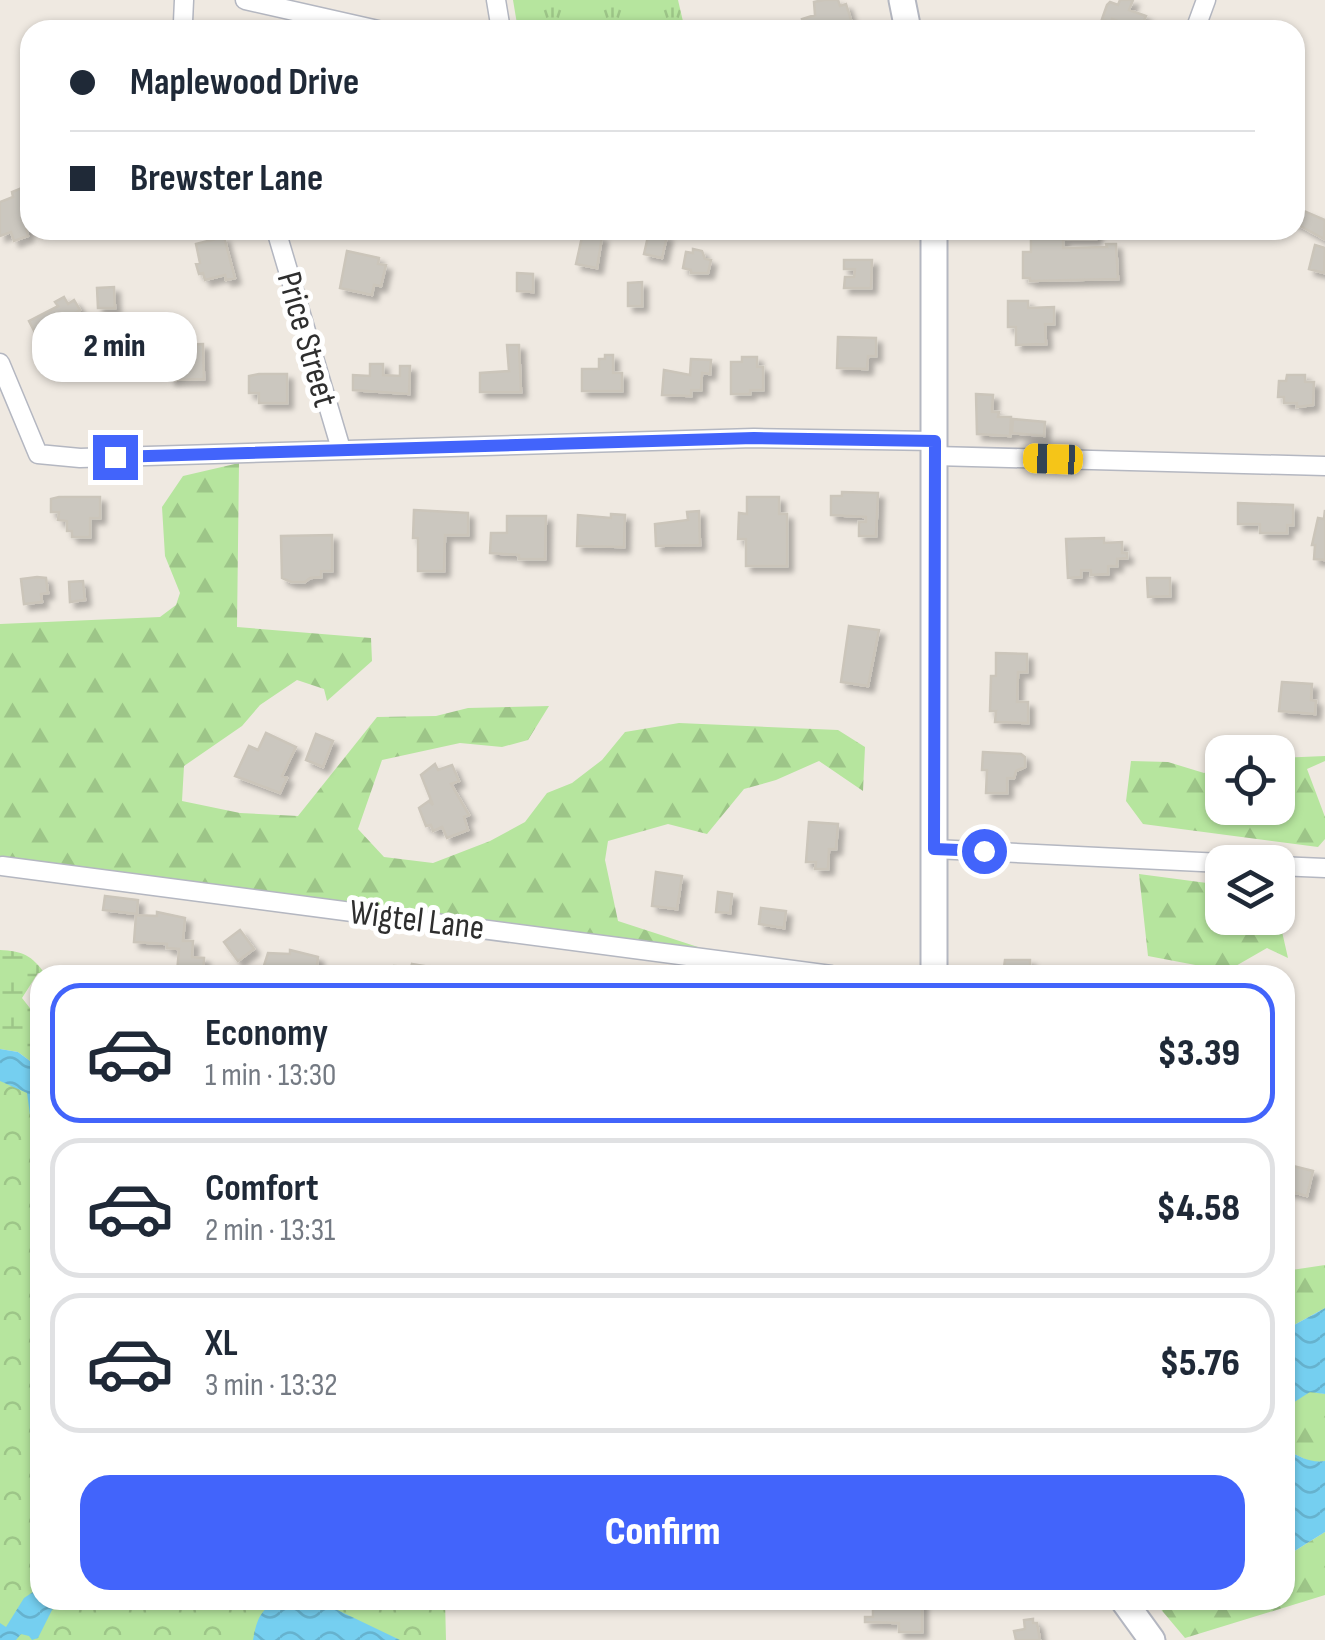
<!DOCTYPE html>
<meta charset="utf-8">
<style>
:root{--surface:#fff;--page:#f2f2f3;--text:#1f2937;--muted:#747a83;--line:#e0e1e3;--accent:#4264fb}
body{margin:0;font-family:"Sofia Sans Condensed",sans-serif;background:var(--page);color:var(--text);height:100vh;display:flex;flex-direction:column;font-size:38px;white-space:nowrap}
*{box-sizing:border-box;margin:0}
p{font-size:32px;color:var(--muted)}
.icon{flex:none;width:55px;height:55px;fill:none;stroke:currentColor;stroke-width:2;stroke-linecap:round;stroke-linejoin:round}
.map{position:relative;flex:1;overflow:hidden}
.sheet{position:absolute;left:30px;top:965px;width:1265px;height:645px;display:flex;flex-direction:column;background:var(--surface);border-radius:30px;box-shadow:0 2px 8px #0004}
.sheet>*{flex:none}
.hud{position:absolute;left:20px;top:20px;width:1285px;height:220px;border-radius:30px;box-shadow:0 2px 8px #0004;display:grid;align-content:center;height:220px;padding:0 50px;background:var(--surface)}
.fabs{position:absolute;left:1205px;top:735px;display:grid;gap:20px}
.fabs a{display:grid;place-items:center;width:90px;height:90px;border-radius:20px;background:var(--surface);box-shadow:0 2px 8px #0004;font-size:50px}
.end{position:absolute;width:45px;height:45px;margin:-22px;border:12px solid #4264fb;background:#fff;box-shadow:0 0 0 5px #fff}
.from{border-radius:50%}
.bubble{position:absolute;height:70px;border-radius:30px;background:var(--surface);box-shadow:0 2px 8px #0004;font-size:32px;font-weight:800;line-height:70px;text-align:center}
.car{position:absolute;width:30px;height:60px;margin:-30px -15px;border-radius:12px;box-shadow:0 0 8px 2px #0007;background:linear-gradient(#f5c518 24%,#345 0 40%,#f5c518 0 76%,#345 0 86%,#f5c518 0)}
.hud b{display:flex;align-items:center;gap:35px;height:95px;font-size:38px}
.hud b+b{border-top:2px solid var(--line)}
.hud i{width:25px;height:25px;background:var(--text)}
ul{padding:18px 0 0;list-style:none}
li{display:flex;align-items:center;gap:30px;height:140px;margin:0 20px 15px;padding:0 30px;border:5px solid var(--line);border-radius:30px}
li div{flex:1}
li b{display:block;font-size:38px}
li em{font-style:normal;font-weight:800}
li.current{border-color:var(--accent)}
li>.icon{width:90px;height:90px;stroke-width:1.5}
.cta{display:flex;gap:20px;margin-top:auto;padding:20px 50px}
.cta a{flex:1;height:115px;border-radius:30px;background:var(--accent);color:#fff;font-size:40px;font-weight:800;line-height:115px;text-align:center}
.map>svg:first-child{display:block}
</style>
<div class="map">
<svg width="1325" height="1640" viewBox="0 0 1325 1640">
<defs>
<pattern id="grass-tufts" width="24" height="20" patternUnits="userSpaceOnUse" patternTransform="scale(2.5)"><rect width="24" height="20" fill="#b6e59e"/><path d="M3 7l-1-3M5 7V3M7 7l1-3M15 17l-1-3M17 17v-4M19 17l1-3" fill="none" stroke="#9dc588"/></pattern>
<pattern id="forest-firs" width="22" height="20" patternUnits="userSpaceOnUse" patternTransform="scale(2.5)"><rect width="22" height="20" fill="#b6e59e"/><path d="M5 1l3.5 6h-7zM16 11l3.5 6h-7z" fill="#9dc588"/></pattern>
<pattern id="wetland-marsh" width="20" height="14" patternUnits="userSpaceOnUse" patternTransform="scale(2.5)"><rect width="20" height="14" fill="#b6e59e"/><path d="M1 5h8M5 5V1M11 12h8M15 12V8" fill="none" stroke="#9dc588"/></pattern>
<pattern id="park-crowns" width="20" height="18" patternUnits="userSpaceOnUse" patternTransform="scale(2.5)"><rect width="20" height="18" fill="#b6e59e"/><path d="M2 6a3 3 0 1 1 6 0M12 15a3 3 0 1 1 6 0" fill="none" stroke="#9dc588"/></pattern>
<pattern id="water-waves" width="16" height="10" patternUnits="userSpaceOnUse" patternTransform="scale(2.5)"><rect width="16" height="10" fill="#75cff0"/><path d="M0 5q4-4 8 0t8 0" fill="none" stroke="#66b2ce"/></pattern>
<filter id="shadow"><feDropShadow dx="5.5" dy="5.5" stdDeviation="2.5" flood-color="#0004"/></filter>
</defs>
<rect width="100%" height="100%" fill="#efe9e1"/>
<path fill="url(#grass-tufts)" d="M513,0H678L685,30H518Z"/>
<path fill="url(#forest-firs)" d="M239,463L237,627L371,638L372,661L327,701L324,689L297,680L260,705L242,726L184,766L182,801L240,813L298,816L377,717L436,716L468,708L549,706L528,740L502,747L460,743L382,760L358,829L384,857L433,863L490,841L525,822L547,793L572,783L602,760L625,732L679,723L838,730L865,747L863,791L819,761L776,780L744,789L707,834L668,824L608,841L605,860L618,921L701,948L12,858L0,862V624L160,617L176,605L180,593L165,556L162,507L183,476Z
M1325,756V761L1307,769L1325,817V839L1318,847L1143,824L1126,801L1131,761L1168,762L1204,773L1222,766V808H1278V758Z
M1139,874L1222,885V918H1278V914L1288,958L1267,948L1227,971L1148,956Z
M1325,1265V1308L1285,1330V1271Z
M1310,1391L1325,1394V1461L1313,1463L1288,1451L1285,1408Z
M1325,1532V1595L1185,1638L1153,1600H1285V1557Z"/>
<path fill="url(#wetland-marsh)" d="M0,950C22,951 32,955 45,974L38,973L22,998L40,1021L38,1067L18,1052L0,1049Z"/>
<path fill="url(#park-crowns)" d="M0,1062L40,1079V1600H445L446,1640H0Z"/>
<path fill="url(#water-waves)" d="M0,1049L18,1052L38,1067L40,1060V1098L30,1115L27,1093L0,1081Z
M1325,1308V1394L1310,1392L1285,1408V1330Z
M1285,1443L1288,1451C1301,1457 1310,1463 1325,1461V1532L1285,1557Z
M36,1590L40,1593V1600H50L54,1606L38,1638L32,1640L29,1636L21,1634L16,1640H0V1623L6,1627L24,1598Z
M280,1600L327,1605L400,1640H253C257,1619 260,1609 280,1600Z"/>
<path fill="#cbc7bf" stroke="#cbc5ba" stroke-width="2.5" filter="url(#shadow)" d="M823,0H838L840,6L846,4L851,20L818,30H805L802,19L815,15L814,2Z
M1120,0H1133L1129,10L1146,16L1140,30L1112,19L1111,23L1102,19L1107,5L1110,2L1118,5Z
M27,186L30,196V227L26,229L28,236L14,241L11,232L0,236V202L13,197L12,192Z
M1296,211L1302,214L1304,211L1325,220L1324,239L1295,223Z
M1031,230H1096V239H1063V248L1107,247L1106,244H1116L1118,279L1030,281V278H1023V252H1031Z
M649,232L667,236L662,258L644,254Z
M593,235L602,237L597,268L576,264L582,237L592,239Z
M224,237L235,278L226,280L225,275L205,280L203,273L199,274L196,264L200,263L196,244Z
M1315,245L1325,248L1324,273L1309,269Z
M693,249L702,251L705,259L711,260L708,273H691V270L683,268L686,252L693,253Z
M347,251L379,258L378,264L386,265L381,286L374,285L372,295L340,288Z
M844,260H872L871,288H844L845,277H854L855,269H844Z
M517,273L533,274V292L517,291Z
M642,282V306H628V283Z
M114,287L115,308H98L97,288Z
M64,297L68,304L74,300L80,310L58,322L68,350L57,356L50,342L42,346L29,321L58,306L55,302Z
M1008,301H1028V308L1054,307V324H1045L1046,344L1016,345V327H1008Z
M838,337L876,338V356H868L867,369L837,368Z
M203,344L204,379L170,380L168,345Z
M507,345H519L521,392H480V373L509,371Z
M605,355H613V373H622V391H582V369H599V359H605Z
M742,357H757V367H763V390H750V394H731V362H742Z
M691,359L711,360L710,374L702,373L701,390H691V396L662,395L664,370L690,375Z
M370,364H383V375L400,376V366H410L409,394L353,390V375L370,376Z
M259,374H287V403H259V393H249V376Z
M1287,375H1305V382H1314L1313,405L1297,407V403H1284V397H1278L1279,381H1286Z
M976,394L993,395L992,412H999L998,417H1011L1010,436L977,434Z
M1013,419L1045,422L1044,436L1012,433Z
M842,492L878,493L876,536H859V522H866V517L831,515V496H842Z
M59,497H100V518H90V537H72V531H67V521L58,520L59,512H51V499Z
M747,497H779V514H787V566H746V539H738L739,513L747,514Z
M1238,503L1293,505V525H1287V533H1260V524H1238Z
M414,510L468,513V535H445L444,571H418V538H413Z
M1325,510V560L1314,559L1315,545H1312L1318,518L1324,519Z
M699,511L700,545L656,546L655,524L688,520L687,512Z
M611,514L625,515L624,547L577,546L578,515L611,518Z
M507,516H546L545,559H519V555L490,553L491,533H507Z
M332,535V571H321V577L310,578L305,582H291L282,578L281,536Z
M1104,538V543L1122,542V553H1127V558L1117,559V566H1108V574L1091,575V570H1081V577L1068,578L1066,539Z
M37,577L46,578L48,593L41,594L42,602L24,604L21,579Z
M1147,578H1170V596L1148,597Z
M83,581L85,600L70,602L69,582Z
M849,626L879,630L868,686L841,682Z
M996,653L1027,654V672H1018L1017,702H1028V723L995,722L996,711H990L991,676H996Z
M1282,682L1312,684L1311,700L1316,701L1315,714L1279,711Z
M266,733L296,747L282,776L287,778L280,793L235,776L249,746L258,750Z
M316,734L333,741L323,767L306,760Z
M983,752L1021,754L1025,757V767L1016,771L1014,778H1007V793H986L987,770H982Z
M435,764L438,770L452,765L459,781L451,784L469,815L464,817L468,830L447,838L442,827L433,831L431,825L426,826L419,808L429,801L433,805L421,775Z
M809,822L838,824L836,849H829L828,869H815L816,862H806Z
M656,872L682,876L677,909L652,906Z
M718,892L732,894L730,913L716,912Z
M105,896L138,900L137,914L103,910Z
M761,908L786,911L784,928L759,924Z
M157,912L185,918L183,941H193L192,957L204,958L203,975L177,973L179,949L167,948V944L134,942L136,915L157,916Z
M240,930L254,949L238,961L224,942Z
M290,950L318,957L316,975H261L268,953L290,954Z
M1005,960H1030V975H1003Z
M412,964L430,967L441,972L440,975H392L394,966L411,967Z
M1285,1164L1313,1171L1307,1196L1285,1190Z
M873,1600H922V1632H899V1623L865,1622V1617H873Z
M1033,1619V1623H1037L1040,1640H1016L1014,1631L1025,1629L1024,1620Z"/>
<g fill="none" stroke-linecap="round" stroke-linejoin="round">
<defs>
<path id="street" d="M184,0L183,22L186,30
M245,0L378,30
M496,0L501,30
M1195,30L1206,0
M276,230L341,449
M0,363L38,454L80,458L754,438L935,441
M935,456L1325,466
M934,849L1222,863
M2,866L831,975
M1278,866L1325,868"/>
<path id="secondary" d="M902,0L908,30
M934,230V975
M1123,1600L1152,1640"/>
</defs>
<use href="#street" stroke="#b4b7c1" stroke-width="21"/>
<use href="#secondary" stroke="#b4b7c1" stroke-width="29"/>
<use href="#street" stroke="#fff" stroke-width="18"/>
<use href="#secondary" stroke="#fff" stroke-width="25"/>
</g>
<g fill="none" stroke-linecap="round" stroke-linejoin="round">
<path stroke="#4264fb" stroke-width="12" d="M115,457L754,438L935,441L934,849L984,851"/>
</g>
<g text-anchor="middle" stroke-width="10" stroke-linejoin="round" paint-order="stroke">
<g font-size="35" fill="#2e2e2e" stroke="#fff">
<text transform="translate(308 339) rotate(74)" y="12">Price Street</text>
<text transform="translate(417 919) rotate(7)" y="12">Wigtel Lane</text>
</g>
</g>
</svg>
<div class="fabs">
<a><svg class="icon" aria-label="locate" viewBox="0 0 24 24"><circle cx="12" cy="12" r="6"/><path d="M12 2v4M12 18v4M2 12h4M18 12h4"/></svg></a>
<a><svg class="icon" aria-label="layers" viewBox="0 0 24 24"><path d="M12 4l9 5-9 5-9-5zM3 14l9 5 9-5"/></svg></a>
</div>
<i class="end from" style="left:984px;top:851px"></i>
<i class="end" style="left:115px;top:457px"></i>
<div class="bubble" style="left:32px;top:312px;width:165px">2 min</div>
<i class="car" style="left:1053px;top:459px;rotate:272deg"></i>
<div class="hud">
<b><i class="from"></i>Maplewood Drive</b>
<b><i></i>Brewster Lane</b>
</div>
<section class="sheet">
<ul>
<li class="current"><svg class="icon" aria-label="car" viewBox="0 0 24 24"><path d="M5 17H2v-5l4-1 3-4h7l3 4 3 1v5h-3M9 17h6M6 11h13"/><circle cx="7" cy="17" r="2"/><circle cx="17" cy="17" r="2"/></svg><div><b>Economy</b><p>1 min · 13:30</p></div><em>$3.39</em></li>
<li><svg class="icon" aria-label="car" viewBox="0 0 24 24"><path d="M5 17H2v-5l4-1 3-4h7l3 4 3 1v5h-3M9 17h6M6 11h13"/><circle cx="7" cy="17" r="2"/><circle cx="17" cy="17" r="2"/></svg><div><b>Comfort</b><p>2 min · 13:31</p></div><em>$4.58</em></li>
<li><svg class="icon" aria-label="car" viewBox="0 0 24 24"><path d="M5 17H2v-5l4-1 3-4h7l3 4 3 1v5h-3M9 17h6M6 11h13"/><circle cx="7" cy="17" r="2"/><circle cx="17" cy="17" r="2"/></svg><div><b>XL</b><p>3 min · 13:32</p></div><em>$5.76</em></li>
</ul>
<div class="cta"><a>Confirm</a></div>
</section>
</div>
